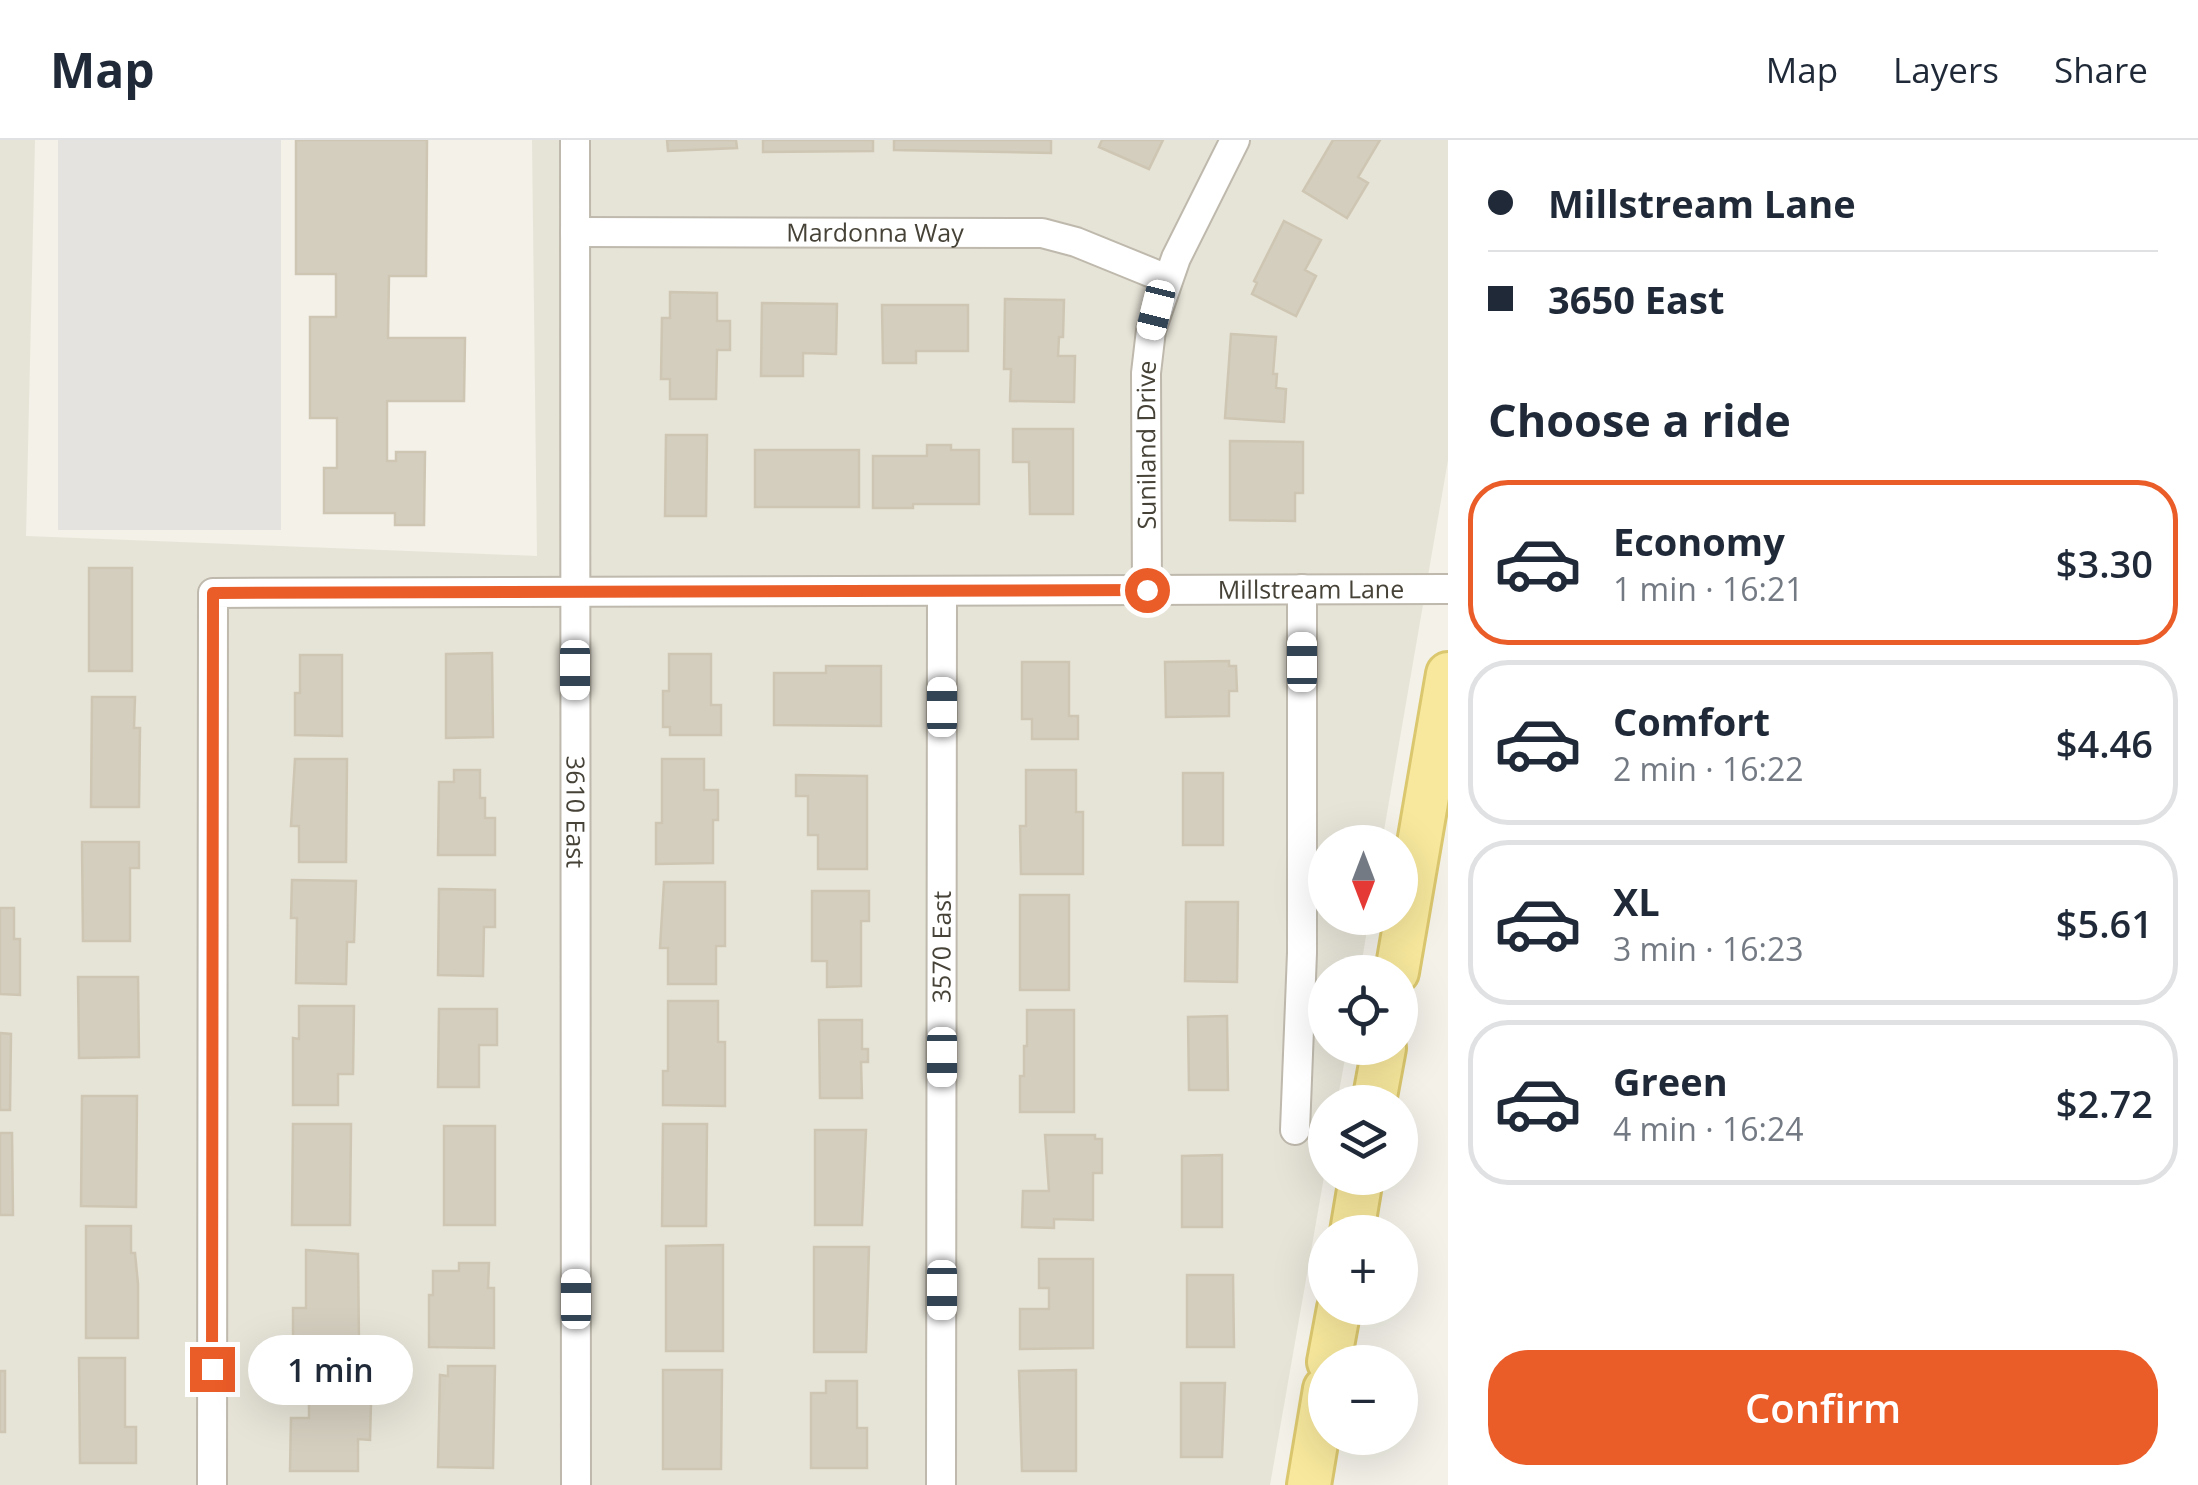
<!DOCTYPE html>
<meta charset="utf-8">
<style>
:root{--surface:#fff;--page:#f6f6f7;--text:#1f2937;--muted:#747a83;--line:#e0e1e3;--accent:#ea5c28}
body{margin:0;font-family:"Open Sans",sans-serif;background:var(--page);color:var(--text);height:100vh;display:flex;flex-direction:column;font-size:38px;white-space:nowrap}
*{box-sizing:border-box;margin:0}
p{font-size:32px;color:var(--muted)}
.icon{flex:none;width:55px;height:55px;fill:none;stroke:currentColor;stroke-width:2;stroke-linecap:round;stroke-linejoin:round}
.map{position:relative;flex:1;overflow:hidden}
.side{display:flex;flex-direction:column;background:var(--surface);width:750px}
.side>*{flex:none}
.hud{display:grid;align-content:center;height:220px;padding:0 40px;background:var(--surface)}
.needle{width:65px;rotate:180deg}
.controls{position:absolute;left:1308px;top:685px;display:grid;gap:20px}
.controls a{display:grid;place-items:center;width:110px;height:110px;border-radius:50%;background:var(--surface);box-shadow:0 10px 40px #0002;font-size:50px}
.end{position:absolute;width:45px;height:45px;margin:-22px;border:12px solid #ea5c28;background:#fff;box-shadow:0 0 0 5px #fff}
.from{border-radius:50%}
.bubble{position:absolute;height:70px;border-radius:35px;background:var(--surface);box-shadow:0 10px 40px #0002;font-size:32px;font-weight:600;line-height:70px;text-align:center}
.car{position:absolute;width:30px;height:60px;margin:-30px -15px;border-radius:12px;box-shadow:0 0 8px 2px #0007;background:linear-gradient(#fff 24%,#345 0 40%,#fff 0 76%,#345 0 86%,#fff 0)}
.hud b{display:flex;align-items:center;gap:35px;height:95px;font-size:38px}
.hud b+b{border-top:2px solid var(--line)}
.hud i{width:25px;height:25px;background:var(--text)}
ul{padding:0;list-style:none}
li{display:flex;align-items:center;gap:30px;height:165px;margin:0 20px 15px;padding:0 20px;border:5px solid var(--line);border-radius:40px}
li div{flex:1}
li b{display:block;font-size:38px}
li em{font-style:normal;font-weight:600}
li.active{border-color:var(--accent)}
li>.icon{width:90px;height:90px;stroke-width:1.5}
h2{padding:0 40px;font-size:45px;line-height:120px}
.cta{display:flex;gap:20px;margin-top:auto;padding:20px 40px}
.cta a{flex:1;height:115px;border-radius:40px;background:var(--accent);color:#fff;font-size:40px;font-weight:600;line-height:115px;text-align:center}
header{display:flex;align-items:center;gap:60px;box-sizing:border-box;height:140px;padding:0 50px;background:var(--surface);border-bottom:2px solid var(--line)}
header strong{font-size:48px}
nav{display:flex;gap:55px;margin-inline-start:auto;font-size:35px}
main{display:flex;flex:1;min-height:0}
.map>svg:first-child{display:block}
</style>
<header>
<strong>Map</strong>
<nav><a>Map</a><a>Layers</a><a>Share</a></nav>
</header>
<main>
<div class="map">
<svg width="1448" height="1345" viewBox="0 0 1448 1345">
<rect width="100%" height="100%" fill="#f3f1e8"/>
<path fill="#e6e3d7" d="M0,0H35L26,396L537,416L532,0H1448V320L1382,702H1325V778H1369L1360,832H1325V908H1347L1337,962H1325V1031L1270,1345H0Z"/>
<path fill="#e5e3e0" d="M58,0H281V390H58Z"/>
<path fill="#d4cebf" stroke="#cec6b2" stroke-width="2.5" d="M296,0H427L426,136H389L388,198H465L464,261H387V321H396V312H425L424,385H395V373H324V328H337V278H310V177H336V134H296Z
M667,0H736L737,8L668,11Z
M763,0H873V11L763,12Z
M894,0H1051V13L894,10Z
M1102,0H1163L1149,29L1099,7Z
M1333,0H1380L1358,37L1368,43L1347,78L1303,51Z
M1284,81L1321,100L1305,130L1316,136L1296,176L1252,154L1257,143L1254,141Z
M670,152L717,153V181H730V210H717L716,259H670V239H661L662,178H670Z
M1005,159L1064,160L1063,197H1059L1058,216H1075L1074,262L1010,261L1011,229H1004Z
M762,163L837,164L836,214L803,213V236H761Z
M882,165H968V211H916V223H883Z
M1231,194L1276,197L1273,234H1277L1276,248L1286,249L1284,282L1225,278Z
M1013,289H1073V374H1030L1029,322H1013Z
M666,295H707L706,376H665Z
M1230,301L1303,302V353H1295V381L1230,380Z
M927,305H951V310H979V364H913V368H873V316H927Z
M755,310H859V367H755Z
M89,428H132V531H89Z
M492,513L493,597L446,598V514Z
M669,514H711V565H721V595H670V587H663V551H669Z
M300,515H342V596L295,595V553H300Z
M1229,521V526H1236L1237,551H1229V576L1166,577L1165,522Z
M1022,522H1069V576H1078V599H1032V579H1022Z
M826,526H881V586L774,585V533H826Z
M92,557H135L134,588H140L139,667H91Z
M295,619H347L346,722H299V686H291Z
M662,619H704V650H718V680H713V723L656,724V683H662Z
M454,630H480V658H485V678H495V715H438L439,642H454Z
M1026,630H1076V672H1083V734H1021L1020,686H1026Z
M1183,633H1223V705H1183Z
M796,635L867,636V729H818V695H808V656H796Z
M82,702H139V728H130V801H83Z
M292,740L356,741L354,802H347L346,844L296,843L297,778H291Z
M664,742H725V806H716V844H668V808H660Z
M439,749L495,750V787H484L483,836L438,835Z
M812,751H869V781H861V846L827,847V821H812Z
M1020,755H1069V850H1020Z
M1186,762H1238L1237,842L1185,841Z
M0,768H14V799H20V855L0,854Z
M78,837H138L139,917L79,918Z
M668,861H718V902H725V966L663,965V931H668Z
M299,866H354L353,934H338V965H293V898L299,899Z
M439,869H497V905H479V947H438Z
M1027,870H1074V972H1020V936H1024V906H1027Z
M1227,876L1228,950H1189L1188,877Z
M819,880H862V909H868V922H861L862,958H820Z
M0,893L11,894L10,970H0Z
M82,956H137L136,1067L81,1066Z
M293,984H351L350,1085H292Z
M663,984H707L706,1086H662Z
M444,986H495V1085H444Z
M815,990H866L862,1085H815Z
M0,993H12L13,1075H0Z
M1045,995H1095V999H1102V1033H1093V1080L1054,1079V1088L1022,1087L1023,1051H1049Z
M1222,1015V1087H1182V1016Z
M86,1086H131V1113H135L138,1144V1198H86Z
M723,1105V1211H666V1106Z
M814,1107H869L866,1212H814Z
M306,1110L358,1114L359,1204H293V1168H306Z
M1039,1119H1093V1208L1020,1209V1169H1049V1148H1039Z
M459,1123H489L488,1148H494V1208L429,1207V1155H433V1131H459Z
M1187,1135H1233L1234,1207H1187Z
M79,1218H125V1287H136V1323H80Z
M286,1223L360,1224L359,1263H371L370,1300L358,1299V1331H290L291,1278H309V1260H286Z
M448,1226H495L493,1328L438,1327L440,1235L448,1236Z
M663,1230H722L721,1329H663Z
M1076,1230V1331H1022L1019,1231Z
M0,1231H5V1292H0Z
M826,1241H857V1288H867V1328H811V1253H826Z
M1181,1243H1225L1222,1317H1181Z"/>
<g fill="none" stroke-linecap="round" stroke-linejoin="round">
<defs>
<g id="minor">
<path id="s1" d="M575,0L576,1345"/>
<path id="s2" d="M575,92L1042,93L1076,102L1167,139"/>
<path id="s3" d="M1147,450L1146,233L1151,190L1176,118L1235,0"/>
<path d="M1295,990L1302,813V449"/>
<path id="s4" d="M212,1345L213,453L1448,449"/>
<path id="s5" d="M941,1345L942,451"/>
</g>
<path id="primary" d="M1397,832L1448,534
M1374,962L1384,908
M1352,1092L1361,1038
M1329,1222L1339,1168
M1309,1345L1325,1249"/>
</defs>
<use href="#minor" stroke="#beb9ac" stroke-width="32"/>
<use href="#primary" stroke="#dbc76e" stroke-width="48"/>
<use href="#minor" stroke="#fff" stroke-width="28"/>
<use href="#primary" stroke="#f7e89d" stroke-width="42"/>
</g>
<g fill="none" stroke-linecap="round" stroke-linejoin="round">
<path stroke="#ea5c28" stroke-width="12" d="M212,1229L213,453L1147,450"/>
</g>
<g text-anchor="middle" stroke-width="9" stroke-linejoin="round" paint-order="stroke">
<g font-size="25" fill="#464237" stroke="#fff">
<text dy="9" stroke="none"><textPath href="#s2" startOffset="300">Mardonna Way</textPath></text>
<text dy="9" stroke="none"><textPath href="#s3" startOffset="145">Suniland Drive</textPath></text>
<text dy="9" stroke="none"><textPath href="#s4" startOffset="1990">Millstream Lane</textPath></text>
<text dy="9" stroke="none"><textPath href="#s1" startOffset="672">3610 East</textPath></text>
<text dy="9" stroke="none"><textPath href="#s5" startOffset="538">3570 East</textPath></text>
</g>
</g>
</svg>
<div class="controls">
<a><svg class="needle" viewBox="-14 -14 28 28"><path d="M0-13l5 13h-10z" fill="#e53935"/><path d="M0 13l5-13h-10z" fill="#747a83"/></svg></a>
<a><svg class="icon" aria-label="locate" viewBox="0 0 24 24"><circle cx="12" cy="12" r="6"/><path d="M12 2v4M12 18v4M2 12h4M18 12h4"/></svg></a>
<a><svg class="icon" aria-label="layers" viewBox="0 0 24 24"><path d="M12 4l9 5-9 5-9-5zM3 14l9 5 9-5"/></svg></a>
<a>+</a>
<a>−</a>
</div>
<i class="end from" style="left:1147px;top:450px"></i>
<i class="end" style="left:212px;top:1229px"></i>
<div class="bubble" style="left:248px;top:1195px;width:165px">1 min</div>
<i class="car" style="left:1156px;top:170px;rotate:194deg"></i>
<i class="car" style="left:1302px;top:522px;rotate:0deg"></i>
<i class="car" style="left:575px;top:530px;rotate:180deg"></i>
<i class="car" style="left:942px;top:567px;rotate:0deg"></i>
<i class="car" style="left:942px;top:917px;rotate:180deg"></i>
<i class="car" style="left:942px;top:1150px;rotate:180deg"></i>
<i class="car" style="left:576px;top:1159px;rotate:0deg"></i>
</div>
<section class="side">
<div class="hud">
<b><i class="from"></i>Millstream Lane</b>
<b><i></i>3650 East</b>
</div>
<h2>Choose a ride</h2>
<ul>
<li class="active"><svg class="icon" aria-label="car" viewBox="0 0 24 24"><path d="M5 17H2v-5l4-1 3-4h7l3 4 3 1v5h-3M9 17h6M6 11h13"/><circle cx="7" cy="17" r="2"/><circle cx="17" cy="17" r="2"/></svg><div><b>Economy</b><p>1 min · 16:21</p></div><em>$3.30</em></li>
<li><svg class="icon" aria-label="car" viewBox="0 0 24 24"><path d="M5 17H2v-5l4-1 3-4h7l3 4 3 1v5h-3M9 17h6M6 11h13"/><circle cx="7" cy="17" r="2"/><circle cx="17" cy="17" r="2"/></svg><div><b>Comfort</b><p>2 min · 16:22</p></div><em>$4.46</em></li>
<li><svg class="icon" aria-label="car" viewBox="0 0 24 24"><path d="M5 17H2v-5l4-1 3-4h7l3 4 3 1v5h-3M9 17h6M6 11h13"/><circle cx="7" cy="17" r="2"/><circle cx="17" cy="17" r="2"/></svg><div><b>XL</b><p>3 min · 16:23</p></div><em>$5.61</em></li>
<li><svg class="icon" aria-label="car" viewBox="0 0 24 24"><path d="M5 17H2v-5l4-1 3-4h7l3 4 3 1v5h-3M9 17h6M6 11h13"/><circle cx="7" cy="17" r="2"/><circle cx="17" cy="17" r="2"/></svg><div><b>Green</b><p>4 min · 16:24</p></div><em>$2.72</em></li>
</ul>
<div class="cta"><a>Confirm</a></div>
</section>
</main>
